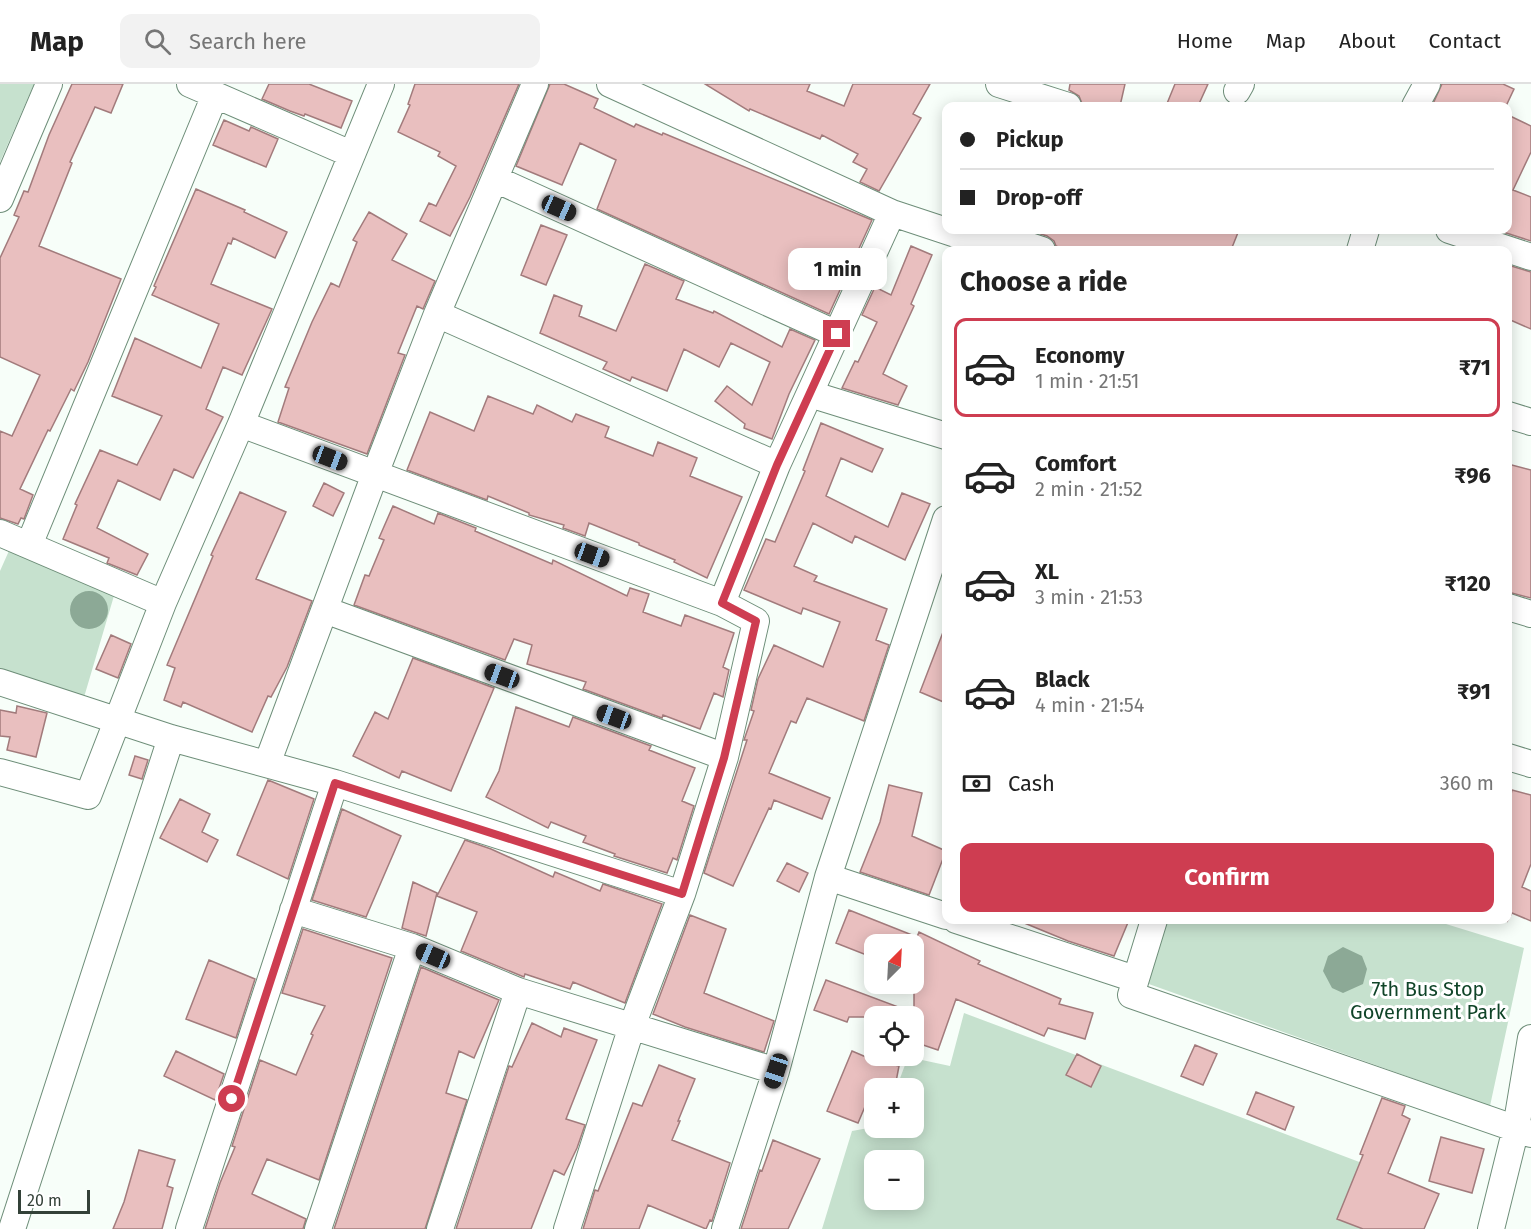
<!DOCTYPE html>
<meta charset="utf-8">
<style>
:root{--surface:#fff;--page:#f2f2f2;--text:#222;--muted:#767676;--line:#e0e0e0;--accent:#ce3d51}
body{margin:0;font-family:"Fira Sans",sans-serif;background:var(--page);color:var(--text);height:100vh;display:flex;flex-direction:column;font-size:22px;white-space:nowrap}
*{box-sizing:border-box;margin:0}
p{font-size:20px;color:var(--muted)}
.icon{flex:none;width:33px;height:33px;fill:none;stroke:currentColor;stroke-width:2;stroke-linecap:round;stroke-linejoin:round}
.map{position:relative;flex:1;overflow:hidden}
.sheet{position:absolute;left:942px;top:162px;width:570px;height:678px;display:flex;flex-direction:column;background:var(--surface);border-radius:12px;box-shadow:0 3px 15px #0003}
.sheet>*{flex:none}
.hud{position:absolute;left:942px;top:18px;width:570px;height:132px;border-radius:12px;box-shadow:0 3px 15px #0003;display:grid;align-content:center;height:132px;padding:0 18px;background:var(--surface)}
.needle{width:39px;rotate:24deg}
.buttons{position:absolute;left:864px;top:850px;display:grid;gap:12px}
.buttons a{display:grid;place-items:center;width:60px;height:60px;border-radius:12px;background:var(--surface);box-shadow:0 3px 15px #0003;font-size:30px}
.scale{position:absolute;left:18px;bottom:15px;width:72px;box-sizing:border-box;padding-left:6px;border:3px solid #334138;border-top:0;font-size:16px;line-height:21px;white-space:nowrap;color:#334138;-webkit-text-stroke:4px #fff;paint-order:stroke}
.end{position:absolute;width:27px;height:27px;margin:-14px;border:8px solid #ce3d51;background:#fff;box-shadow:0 0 0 3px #fff}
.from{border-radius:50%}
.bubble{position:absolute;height:42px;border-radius:12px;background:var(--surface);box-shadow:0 3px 15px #0003;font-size:20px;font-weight:700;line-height:42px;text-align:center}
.car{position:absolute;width:18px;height:36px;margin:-18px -9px;border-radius:8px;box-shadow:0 0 4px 2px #0007;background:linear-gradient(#222 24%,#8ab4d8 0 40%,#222 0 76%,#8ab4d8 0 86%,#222 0)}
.hud b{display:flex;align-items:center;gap:21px;height:57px;font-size:22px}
.hud b+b{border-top:2px solid var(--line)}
.hud i{width:15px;height:15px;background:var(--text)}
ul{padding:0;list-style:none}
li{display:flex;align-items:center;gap:18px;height:99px;margin:0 12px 9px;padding:0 6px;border:3px solid transparent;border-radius:12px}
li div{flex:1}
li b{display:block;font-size:22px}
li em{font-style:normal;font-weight:700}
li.current{border-color:var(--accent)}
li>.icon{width:54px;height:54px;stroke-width:1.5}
h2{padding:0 18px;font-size:27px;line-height:72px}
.pay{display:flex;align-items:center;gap:15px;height:66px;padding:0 18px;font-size:22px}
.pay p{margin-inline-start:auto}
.cta{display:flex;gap:12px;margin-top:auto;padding:12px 18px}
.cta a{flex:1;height:69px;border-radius:12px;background:var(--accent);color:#fff;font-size:24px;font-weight:700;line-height:69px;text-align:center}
header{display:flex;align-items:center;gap:36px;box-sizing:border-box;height:84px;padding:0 30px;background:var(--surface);border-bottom:2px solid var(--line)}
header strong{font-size:28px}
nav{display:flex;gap:33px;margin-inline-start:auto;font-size:21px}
.search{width:420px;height:54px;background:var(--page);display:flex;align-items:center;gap:15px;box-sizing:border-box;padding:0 21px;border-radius:12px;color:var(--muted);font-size:22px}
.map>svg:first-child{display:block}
</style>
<header>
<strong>Map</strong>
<div class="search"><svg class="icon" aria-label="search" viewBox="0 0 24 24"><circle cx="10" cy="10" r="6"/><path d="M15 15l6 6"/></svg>Search here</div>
<nav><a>Home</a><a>Map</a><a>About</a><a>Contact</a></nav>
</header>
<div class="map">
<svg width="1531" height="1145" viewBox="0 0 1531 1145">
<rect width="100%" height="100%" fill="#f7fef9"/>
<path fill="#c6e1ce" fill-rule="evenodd" d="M0,0H34L0,78Z
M12,460L116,505L82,620L0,594V487Z
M1166,836H1433L1524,864L1490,1022L1146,899Z
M964,929L1362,1079L1399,1145H822L852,1047L874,1043L914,1044V1005H896L908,973L950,982ZM874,1077H914V1116H874Z"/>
<path fill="#8ca996" d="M70 526a19 19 0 1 1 38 0a19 19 0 1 1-38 0Z
M1343,863L1362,872L1367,885L1363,900L1343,909L1332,904L1323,887L1328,872Z"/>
<path fill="#e9bfbf" stroke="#a27b7c" stroke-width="1.5" d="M72,0H123L111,29L95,23L70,78L72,79L39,162L121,195L88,278L74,307L71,305L50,347L48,346L20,405L33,411L24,435L21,434L18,440L0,434V347L12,352L40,291L0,273V174L19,133L14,131L24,107L28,108L49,51Z
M269,0H309L352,17L341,44L305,30L304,32L290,27L262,15Z
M415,0H519L470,113L450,152L420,137L429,119L436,122L456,82L438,72L440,68L398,48L410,21L408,20Z
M550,0H564L598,15L594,24L634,43L636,40L662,51L663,49L872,136L829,230L597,125L616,76L580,59L562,101L516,82Z
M705,0H810L807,7L844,22L853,0H930L913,30L921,34L879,107L860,98L867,85L853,78L858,70L822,51L820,55L750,25L749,27Z
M1070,0H1125L1120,22H1083L1079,12L1069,6Z
M1175,0H1208L1198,22H1166Z
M1442,0H1503L1514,5L1506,22H1432Z
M1508,31L1531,42V68L1513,106L1531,113V157L1503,148L1504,146H1508Z
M224,36L249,47L251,43L278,55L266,83L213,61Z
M196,105L245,126L244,128L287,148L275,174L233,154L231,160L228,159L211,200L272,225L242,291L223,283L206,325L223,333L193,394L174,385L160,416L118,396L97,444L148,470L137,491L107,479L109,474L63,455L77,421L75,420L100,366L137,381L162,332L112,312L135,254L201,284L219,240L152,211L156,203L154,202Z
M369,128L407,150L392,176L435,197L423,225L417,222L398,269L405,271L367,370L278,338L289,304L285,303L312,238L331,199L339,203L357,158L353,156Z
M541,141L567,151L546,201L521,191Z
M1028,146H1239L1231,166H1065L1056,162L1054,157L1047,152Z
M911,162L932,171L911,220L914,222L883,290L907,302L898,321L842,304L855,277L858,278L877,238L862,231L875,203L891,211Z
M645,180L684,197L676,215L713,229L714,227L782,263L790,245L815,256L789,310L772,355L744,344L745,340L715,317L727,302L752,321L770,278L731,259L719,283L684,265L667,307L632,293L630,297L603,285L607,278L540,249L554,211L582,222L579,232L616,247Z
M1508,181L1531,188V245L1508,235Z
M488,312L533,330L537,321L572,338L576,330L609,343L605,353L653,372L658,358L697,374L690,392L742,413L707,494L674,478L675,476L639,461V459L589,439L585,452L563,444L564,441L529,431V429L488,412L487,416L407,386L430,328L474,347Z
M821,339L883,365L872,388L841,374L826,412L888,443L902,409L930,420L905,476L855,452L852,459L813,439L794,482L817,492L814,497L887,525L876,556L889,561L864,637L807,614L796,639L791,637L769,689L830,714L822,735L774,716L771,725L769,724L733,802L704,789L747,656H744L754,627L751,626L758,595L774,561L823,583L840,538L803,524L801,530L744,506L766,455L775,458L805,387L803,386Z
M1508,380L1531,386V514L1508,508Z
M324,399L344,409L333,432L313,422Z
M240,408L286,428L256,495L312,517L287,583L271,613L268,612L252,648L183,618L181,623L164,616L175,584L167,581L213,472L211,471Z
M393,422L434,440L438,429L476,444L475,447L552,480L553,476L627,512L630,504L649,510L643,528L681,542L685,531L734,549L723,583L729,586L723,613L714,609L700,645L663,631L662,634L583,605L586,598L527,580L532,561L514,555L505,576L354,521L365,491L369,492L384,456L379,454Z
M945,543H946V619L920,608Z
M111,551L131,560L118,594L96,585Z
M413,574L494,604L451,707L402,687L399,694L353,672L375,628L388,635Z
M17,622L47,629L36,673L7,666L10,653L0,652V626L16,629Z
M516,623L569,643L573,633L651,662L649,666L695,684L682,717L694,722L677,776L673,774L667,789L614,772L615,770L583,758L586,752L551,738L548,744L486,713L499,687Z
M135,672L148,676L142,695L129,691Z
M268,696L314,715L288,795L237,771Z
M889,701L922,709L912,752L946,767L929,811L860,788L880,738Z
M1512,706L1531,711V780L1522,803L1531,807V837L1512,829L1508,836V723Z
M180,715L210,730L202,748L218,756L207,778L160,754Z
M342,725L401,752L366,833L312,816Z
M465,756L491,765L553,793L555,788L600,807L603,800L662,820L625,919L573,898L570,905L525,890L524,893L461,867L477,828L437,812Z
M787,779L808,789L799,808L777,797Z
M413,798L437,809L426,852L402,844Z
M849,826L917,853L919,848L980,877L978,880L1061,915L1059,920L1093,929L1085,955L1048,944L1044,952L956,915L938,966L914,958V933H849L847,938L814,926L826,896L914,929V861H874V874L836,859Z
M690,831L726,845L704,909L774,937L764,968L685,943L653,930Z
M1017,836H1129L1114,872L1068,857Z
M303,845L392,874L319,1096L267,1075L252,1110L306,1135L303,1145H205L220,1099L235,1063L232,1062L260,976L296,991L313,951L311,950L325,922L282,909Z
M209,876L255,895L236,954L186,935Z
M421,883L499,916L474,974L459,967L446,1009L467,1016L425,1145H334Z
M532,939L561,953L564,944L597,956L566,1035L585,1041L577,1064L564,1091L554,1086L531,1145H456L509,982L512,983Z
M1195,961L1217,970L1203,1001L1181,992Z
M176,967L224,990L215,1016L164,992Z
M852,967L873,976L899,982L895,1003L875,999L858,1039L827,1027Z
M1077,970L1101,982L1091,1003L1066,991Z
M659,981L695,995L678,1037H680L672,1056L730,1079L712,1137L710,1136L706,1145L648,1121L639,1145H583L595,1106L598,1107L633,1019L642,1022Z
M1256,1008L1294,1023L1285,1046L1247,1030Z
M1382,1014L1405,1022L1402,1031L1410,1035L1388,1089L1439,1110L1424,1145H1363L1337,1135L1363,1071L1360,1070Z
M1441,1053L1484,1065L1472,1109L1429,1097Z
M773,1056L820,1075L788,1145H741L760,1086L762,1087Z
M139,1066L175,1076L167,1102L173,1104L162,1145H113L124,1118Z"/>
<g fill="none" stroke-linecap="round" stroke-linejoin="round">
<defs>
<path id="minor" d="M190,0L351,70
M610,0L892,129L1004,166
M999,0L1068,22
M1237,7L1241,0
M1415,22L1427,0
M495,95L837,250
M0,115L49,0
M1449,146L1531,173
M988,148L1042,166
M1360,166L1366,146
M437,230L777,381
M810,310L946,352
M1508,331L1531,338
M241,340L722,519
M946,435L828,793L946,832
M0,449L163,519
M29,461L215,11
M1508,523L1531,530
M325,526L725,673
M0,598L171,654L335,699L682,810L725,673L756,537L722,519L777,381L892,129
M1508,673L1531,680
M267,680L375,390L437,230L535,0
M0,688L88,712L163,519L241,340L381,0
M293,826L412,863L518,907L776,987L828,793
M956,836L1135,895
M1154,836L1131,911L1531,1050
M12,1145L171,654
M189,1145L335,699
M318,1145L412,863
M440,1145L518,907
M567,1145L632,942L682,810
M725,1145L776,987
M1491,1145L1516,1044L1531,954"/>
</defs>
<use href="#minor" stroke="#6e8e79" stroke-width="28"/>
<use href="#minor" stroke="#fff" stroke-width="26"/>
</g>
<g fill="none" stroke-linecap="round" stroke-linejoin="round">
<path stroke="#ce3d51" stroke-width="8" d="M232,1015L335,699L682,810L724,674L756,537L722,519L777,381L837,250"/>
</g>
<g text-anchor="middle" stroke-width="6" stroke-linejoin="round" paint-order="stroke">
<g font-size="20" fill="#104428" stroke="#fff">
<text x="1428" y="912">7th Bus Stop<tspan x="1428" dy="23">Government Park</tspan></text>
</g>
</g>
</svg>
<div class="buttons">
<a><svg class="needle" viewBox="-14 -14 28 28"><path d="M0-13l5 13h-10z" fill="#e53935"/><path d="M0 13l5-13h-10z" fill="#767676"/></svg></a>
<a><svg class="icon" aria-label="locate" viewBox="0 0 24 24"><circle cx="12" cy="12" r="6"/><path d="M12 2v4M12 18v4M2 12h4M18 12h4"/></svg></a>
<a>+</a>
<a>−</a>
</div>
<div class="scale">20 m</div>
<i class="end from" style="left:232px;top:1015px"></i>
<i class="end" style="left:837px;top:250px"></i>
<div class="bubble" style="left:788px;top:164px;width:99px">1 min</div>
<i class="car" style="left:559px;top:124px;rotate:114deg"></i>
<i class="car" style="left:330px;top:374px;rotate:111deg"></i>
<i class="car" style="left:592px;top:471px;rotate:110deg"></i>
<i class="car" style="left:502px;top:592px;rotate:290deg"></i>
<i class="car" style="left:614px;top:633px;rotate:290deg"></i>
<i class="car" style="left:433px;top:872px;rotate:293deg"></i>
<i class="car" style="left:776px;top:987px;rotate:198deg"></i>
<div class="hud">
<b><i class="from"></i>Pickup</b>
<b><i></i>Drop-off</b>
</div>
<section class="sheet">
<h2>Choose a ride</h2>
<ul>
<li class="current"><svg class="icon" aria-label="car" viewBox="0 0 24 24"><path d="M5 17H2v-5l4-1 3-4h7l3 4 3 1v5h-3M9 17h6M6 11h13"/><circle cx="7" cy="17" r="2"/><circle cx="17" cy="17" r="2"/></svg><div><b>Economy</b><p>1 min · 21:51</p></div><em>₹71</em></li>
<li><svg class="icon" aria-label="car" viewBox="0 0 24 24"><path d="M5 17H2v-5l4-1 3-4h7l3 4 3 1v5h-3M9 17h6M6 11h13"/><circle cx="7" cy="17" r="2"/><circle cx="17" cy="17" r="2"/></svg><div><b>Comfort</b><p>2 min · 21:52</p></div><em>₹96</em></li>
<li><svg class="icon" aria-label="car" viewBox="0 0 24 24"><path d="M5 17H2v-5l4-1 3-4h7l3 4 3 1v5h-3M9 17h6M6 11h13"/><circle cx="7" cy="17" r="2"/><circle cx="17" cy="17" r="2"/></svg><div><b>XL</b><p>3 min · 21:53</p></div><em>₹120</em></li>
<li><svg class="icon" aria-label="car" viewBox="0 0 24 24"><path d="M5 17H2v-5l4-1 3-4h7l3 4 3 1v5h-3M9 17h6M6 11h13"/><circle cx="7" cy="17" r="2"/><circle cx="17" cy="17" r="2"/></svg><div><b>Black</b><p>4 min · 21:54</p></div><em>₹91</em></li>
</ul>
<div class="pay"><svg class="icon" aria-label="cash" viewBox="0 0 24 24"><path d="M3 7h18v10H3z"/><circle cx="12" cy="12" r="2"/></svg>Cash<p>360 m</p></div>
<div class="cta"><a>Confirm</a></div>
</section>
</div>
